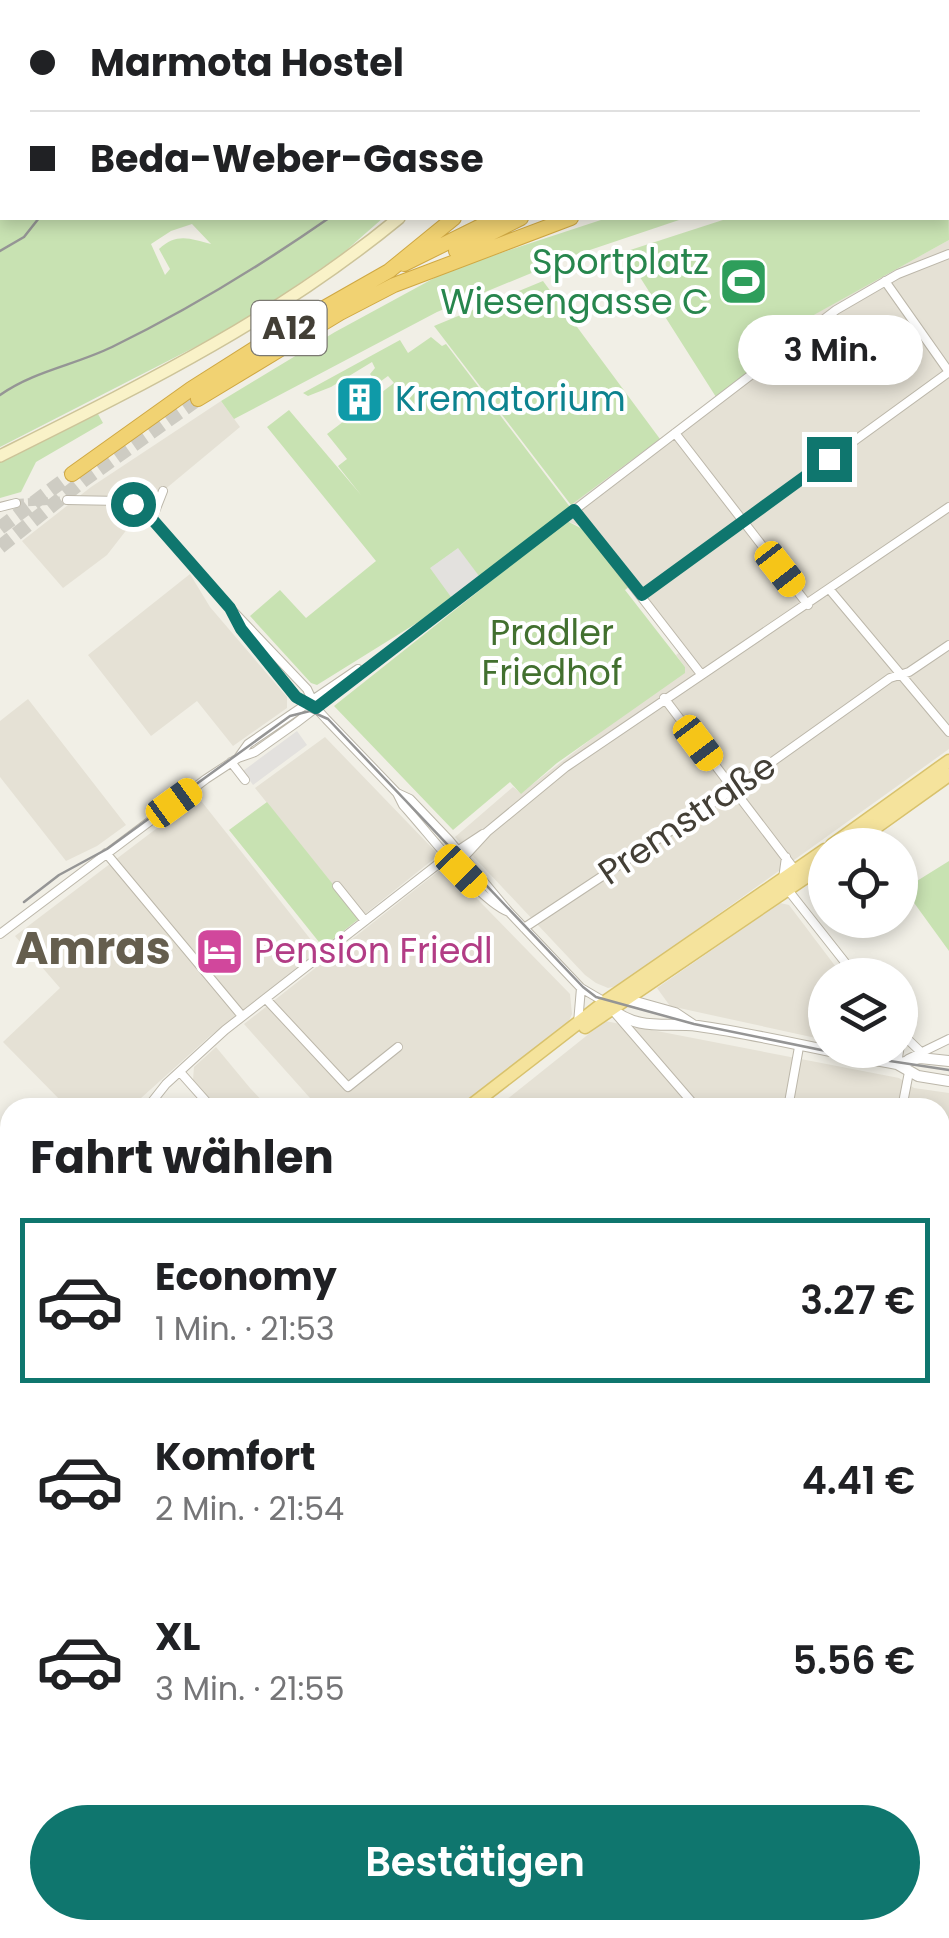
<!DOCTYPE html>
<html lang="de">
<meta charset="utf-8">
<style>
:root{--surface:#fff;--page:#f6f6f6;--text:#202124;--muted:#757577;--line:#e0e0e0;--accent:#0f766e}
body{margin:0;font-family:Poppins,sans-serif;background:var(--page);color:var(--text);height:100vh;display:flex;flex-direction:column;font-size:38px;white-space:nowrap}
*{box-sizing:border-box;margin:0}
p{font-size:32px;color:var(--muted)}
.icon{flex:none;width:55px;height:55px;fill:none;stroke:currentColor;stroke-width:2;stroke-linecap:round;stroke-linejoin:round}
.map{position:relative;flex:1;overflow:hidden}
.panel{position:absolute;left:0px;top:1098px;width:950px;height:842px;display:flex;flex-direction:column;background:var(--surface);border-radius:30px 30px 0 0;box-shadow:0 5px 15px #0003}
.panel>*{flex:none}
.top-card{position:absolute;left:0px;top:0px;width:950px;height:220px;box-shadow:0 5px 15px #0003;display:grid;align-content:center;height:220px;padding:0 30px;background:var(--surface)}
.fabs{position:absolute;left:808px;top:828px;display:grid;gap:20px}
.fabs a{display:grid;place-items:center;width:110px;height:110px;border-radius:50%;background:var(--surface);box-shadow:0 5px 15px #0003;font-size:50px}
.end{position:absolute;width:45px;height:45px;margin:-22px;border:12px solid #0f766e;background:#fff;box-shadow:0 0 0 5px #fff}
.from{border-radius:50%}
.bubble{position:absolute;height:70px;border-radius:35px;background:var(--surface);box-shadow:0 5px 15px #0003;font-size:32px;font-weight:600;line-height:70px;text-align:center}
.car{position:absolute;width:30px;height:60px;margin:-30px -15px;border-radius:12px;box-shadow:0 0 8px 2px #0007;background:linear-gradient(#f5c518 24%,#345 0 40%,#f5c518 0 76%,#345 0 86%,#f5c518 0)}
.top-card b{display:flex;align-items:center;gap:35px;height:95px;font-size:38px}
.top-card b+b{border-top:2px solid var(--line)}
.top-card i{width:25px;height:25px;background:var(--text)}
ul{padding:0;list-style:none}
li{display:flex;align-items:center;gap:30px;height:165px;margin:0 20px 15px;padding:0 10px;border:5px solid transparent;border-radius:0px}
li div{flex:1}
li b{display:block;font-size:38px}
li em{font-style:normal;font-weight:600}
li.active{border-color:var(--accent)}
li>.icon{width:90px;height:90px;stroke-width:1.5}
h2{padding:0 30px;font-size:45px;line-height:120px}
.action{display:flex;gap:20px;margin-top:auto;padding:20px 30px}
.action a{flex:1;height:115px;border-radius:60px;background:var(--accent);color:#fff;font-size:40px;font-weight:600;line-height:115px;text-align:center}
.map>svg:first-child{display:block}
</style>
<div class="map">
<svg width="949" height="1938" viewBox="0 0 949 1938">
<rect width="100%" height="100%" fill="#f1efe6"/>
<path fill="#e5e1d5" d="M949,240V749L618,986L608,988L596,983L585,975L455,837L513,787L521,793L685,667L676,655L680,652L582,527L567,521L571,505L746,374L737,357Z
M221,401L240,427L163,491L152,519L142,510L107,555L63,588L22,541L91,487Z
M190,574L210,607L287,697V708L233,746L197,701L151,736L88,655Z
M28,699L126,825L97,846L66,861L0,777V721Z
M325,737L436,852L435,858L360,918L255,788Z
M198,797L319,950L209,1037L131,1107H67L3,1042L60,988L15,936Z
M445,866L570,994L572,1014L569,1021L458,1107H318L244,1024Z
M780,903L789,905L842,975H825V1040L670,1006L657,988Z
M605,1021L899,1078L914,1088L949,1093V1812L940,1809V1108H496Z
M216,1047L250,1088L268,1107H217L193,1080L194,1067Z
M589,1930H671L682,1938H579Z
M731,1930H847L858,1938H742Z"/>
<path fill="#f2e7d3" d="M10,1322V1478L0,1484V1329Z
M10,1511V1751L0,1746V1517Z
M158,1930H343L342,1938H155Z
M370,1930H551L542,1938H368Z"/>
<path fill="#e4e0db" d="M0,1757L10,1761V1930H158L155,1938H0Z"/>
<path fill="#c8e2b2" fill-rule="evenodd" d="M0,0H690L691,2H2V218H383L342,254L240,324L0,447ZM192,224L211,244C191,239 177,232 159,249L170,269L165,275L151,244L171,231Z
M948,168L949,240L738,357L747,373L716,397L624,252L729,218H948Z
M607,218H685L575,255L437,312L234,419L221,401L335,332L449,270Z
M543,281L660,439L571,505L434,326Z
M431,337L442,346L446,344L570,507L420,621L317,685L311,683L250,616L280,590L306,618L376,561L267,427L289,410L361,495L338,466L347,459L327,434L394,383L388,376L377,384L370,374L375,368L372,362L331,387L308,396L303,393L400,340L408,353Z
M98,414L103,423L36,462L21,492L0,498V462Z
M567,521L592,534L630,586L625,590L685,667V673L557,763L521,794L510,782L453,830L334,706Z
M267,802L360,918L323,947L229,830Z
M949,861V951L904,889Z
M0,1259L10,1263V1322L0,1329Z
M949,1860V1938H859L848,1930H940V1861Z
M41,1930H140L137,1938H42Z"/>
<path fill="#e3e1de" d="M458,548L479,576L451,597L430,568Z
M297,731L307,745L253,785L243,771Z"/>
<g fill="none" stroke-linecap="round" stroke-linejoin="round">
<path stroke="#a7c8e9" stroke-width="2.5" d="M363,0L367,2"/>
<path stroke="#ceccc3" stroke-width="8" stroke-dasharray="8 4" stroke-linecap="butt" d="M16,503L67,500"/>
<path stroke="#ceccc3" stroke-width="14" stroke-dasharray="14 7" stroke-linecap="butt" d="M0,528L72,474
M0,547L84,480L198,399"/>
<defs>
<path id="minor" d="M885,281L949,372
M675,433L808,605
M67,500L121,501L133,504L152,519L230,608L307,689L316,708L326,719L397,793L403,805C428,832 479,901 509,912
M0,507L16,503
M574,510L701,674
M152,519L163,491
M830,590L949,732
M642,595L949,372
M232,612L241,629L297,697L308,705
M664,698L795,870
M238,758L248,744L358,669
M231,762L245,780
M397,793L410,799L449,840L509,912L581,988L605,1002
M106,853L242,1016
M449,856L464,857L487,832L566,767L949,507
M786,857L783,879L788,890L855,975
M337,886L365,921
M524,928L734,789L890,678L909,672L949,645
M0,934L206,779L238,758L255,752L296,723L836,310L898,274L949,254
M266,999L348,1087L398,1047
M615,1013L697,1108
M578,1023L581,988
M900,1032L923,1054
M908,1059L949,1039
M897,1064L900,1045
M180,1072L212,1108
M147,1108L166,1084L225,1030L442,861L483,834
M788,1108L799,1047
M902,1108L909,1072
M0,1180L10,1181
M940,1212L949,1223
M940,1312L949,1305
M940,1380L949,1391
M940,1458L949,1445
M940,1520L949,1524
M940,1620L949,1614
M940,1637L949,1631
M0,1649L10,1641
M940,1740L949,1731
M0,1751L10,1756
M146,1938L150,1930
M560,1938L569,1930"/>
<path id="tertiary" d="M625,999L675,1013L693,1025
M609,1007C639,1032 664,1022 698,1026C764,1035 831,1053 897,1064L918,1076L949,1081
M897,1064L920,1058L949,1061
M0,1250L10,1256
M691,1930L702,1938
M714,1930L725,1938"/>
<path id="secondary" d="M880,2L882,0
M0,456C142,385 275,320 399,218
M355,1938L356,1930"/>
<path id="primary" d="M948,89L949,92
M948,110L949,113
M832,845L949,761
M851,845L949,775
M585,1027L825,864
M468,1108L605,1002L825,850
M0,1498L10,1492
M0,1511L10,1504"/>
<path id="motorway" d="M943,2L949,0
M948,12H949
M948,63H949
M948,81H949
M456,251L521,218
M404,264L497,218
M198,399L340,313L394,285L571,218
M72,474L191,389L273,337L389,271L454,218"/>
</defs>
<use href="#minor" stroke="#bcb7aa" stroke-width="10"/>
<use href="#tertiary" stroke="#bcb7aa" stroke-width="12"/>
<use href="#secondary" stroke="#cdc499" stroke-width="14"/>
<use href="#primary" stroke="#d8c26d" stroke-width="15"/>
<use href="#motorway" stroke="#cfa843" stroke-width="16"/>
<use href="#minor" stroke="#fff" stroke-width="8"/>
<use href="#tertiary" stroke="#fff" stroke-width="10"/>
<use href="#secondary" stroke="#f9f2c8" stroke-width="11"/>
<use href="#primary" stroke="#f5e39c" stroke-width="12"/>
<use href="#motorway" stroke="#f1d272" stroke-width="14"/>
<path stroke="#959595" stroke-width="2.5" d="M18,2L21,0
M234,2L236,0
M818,2L821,0
M0,19L2,17
M0,251L24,237L39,218
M0,395C34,371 75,365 112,347C188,310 260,266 329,218
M24,902L59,875L107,849L290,716L310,711L328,719L583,987L596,997L694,1024L831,1052L949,1070"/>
</g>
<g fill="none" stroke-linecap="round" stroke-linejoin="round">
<path stroke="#0f766e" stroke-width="12" d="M133,504L152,519L230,608L241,629L296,697L316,708L574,510L642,595L829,459"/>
</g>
<defs>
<symbol id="stadium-square" viewBox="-11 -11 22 22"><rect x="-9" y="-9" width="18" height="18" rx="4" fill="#2e9e5b" stroke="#fff"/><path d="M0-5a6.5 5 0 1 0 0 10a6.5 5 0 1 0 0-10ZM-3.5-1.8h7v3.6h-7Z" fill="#fff"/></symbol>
<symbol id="building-square" viewBox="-11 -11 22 22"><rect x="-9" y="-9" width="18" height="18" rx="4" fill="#0f9aa8" stroke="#fff"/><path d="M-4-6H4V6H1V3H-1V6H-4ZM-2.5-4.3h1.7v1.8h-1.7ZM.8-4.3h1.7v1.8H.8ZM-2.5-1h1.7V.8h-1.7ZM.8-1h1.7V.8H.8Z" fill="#fff"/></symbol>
<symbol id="hotel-square" viewBox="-11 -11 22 22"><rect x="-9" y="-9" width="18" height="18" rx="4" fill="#d1479c" stroke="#fff"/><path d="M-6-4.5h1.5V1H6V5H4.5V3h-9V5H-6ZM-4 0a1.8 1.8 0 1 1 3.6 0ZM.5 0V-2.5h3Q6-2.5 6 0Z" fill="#fff"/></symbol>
</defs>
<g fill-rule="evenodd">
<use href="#stadium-square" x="716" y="254" width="55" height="55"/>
<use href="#building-square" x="332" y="372" width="55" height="55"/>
<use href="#hotel-square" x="192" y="924" width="55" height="55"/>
</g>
<g text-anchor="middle" stroke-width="8" stroke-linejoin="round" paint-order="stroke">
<rect fill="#fff" stroke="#7b7972" stroke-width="2.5" x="251.5" y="301" width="75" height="54" rx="8"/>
<g font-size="32" font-weight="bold" fill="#433f36">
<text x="289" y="339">A12</text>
</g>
<g font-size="35" fill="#27864d" stroke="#fff" text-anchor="end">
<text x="709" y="274">Sportplatz<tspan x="709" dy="40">Wiesengasse C</tspan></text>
</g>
<g font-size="35" fill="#0d838f" stroke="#fff" text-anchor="start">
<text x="395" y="411">Krematorium</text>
</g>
<g font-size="35" fill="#42702f" stroke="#fff">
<text x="552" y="645">Pradler<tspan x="552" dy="40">Friedhof</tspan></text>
</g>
<g font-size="35" fill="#433f36" stroke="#fff">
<text transform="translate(687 819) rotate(-34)" y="12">Premstraße</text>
</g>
<g font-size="35" fill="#b23c85" stroke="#fff" text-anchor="start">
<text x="254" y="963">Pension Friedl</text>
</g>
<g font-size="45" font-weight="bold" fill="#655e4e" stroke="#fff">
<text x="93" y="964">Amras</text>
</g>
</g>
</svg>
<div class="fabs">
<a><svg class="icon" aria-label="locate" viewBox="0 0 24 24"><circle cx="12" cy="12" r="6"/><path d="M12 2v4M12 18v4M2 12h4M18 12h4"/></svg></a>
<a><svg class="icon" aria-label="layers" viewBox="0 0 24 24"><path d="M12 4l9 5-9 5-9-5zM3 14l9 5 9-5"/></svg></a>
</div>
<i class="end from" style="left:133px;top:504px"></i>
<i class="end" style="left:829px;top:459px"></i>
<div class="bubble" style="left:738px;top:315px;width:185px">3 Min.</div>
<i class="car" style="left:780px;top:569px;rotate:142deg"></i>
<i class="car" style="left:698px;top:743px;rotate:143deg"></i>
<i class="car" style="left:174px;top:803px;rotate:54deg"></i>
<i class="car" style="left:461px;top:871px;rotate:136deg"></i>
<div class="top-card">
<b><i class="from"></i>Marmota Hostel</b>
<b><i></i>Beda-Weber-Gasse</b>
</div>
<section class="panel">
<h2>Fahrt wählen</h2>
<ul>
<li class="active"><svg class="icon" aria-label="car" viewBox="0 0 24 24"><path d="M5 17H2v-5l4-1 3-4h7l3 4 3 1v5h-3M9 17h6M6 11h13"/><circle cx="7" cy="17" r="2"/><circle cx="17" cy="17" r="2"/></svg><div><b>Economy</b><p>1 Min. · 21:53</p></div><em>3.27 €</em></li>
<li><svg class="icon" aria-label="car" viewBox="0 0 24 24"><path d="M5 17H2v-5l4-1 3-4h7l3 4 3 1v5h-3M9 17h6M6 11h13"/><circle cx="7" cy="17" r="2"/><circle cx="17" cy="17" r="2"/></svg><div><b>Komfort</b><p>2 Min. · 21:54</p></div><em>4.41 €</em></li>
<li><svg class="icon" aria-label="car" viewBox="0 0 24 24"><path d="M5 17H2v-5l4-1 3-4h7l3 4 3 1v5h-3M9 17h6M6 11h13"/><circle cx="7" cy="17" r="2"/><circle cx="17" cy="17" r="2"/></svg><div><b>XL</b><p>3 Min. · 21:55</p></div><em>5.56 €</em></li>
</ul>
<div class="action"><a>Bestätigen</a></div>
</section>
</div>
